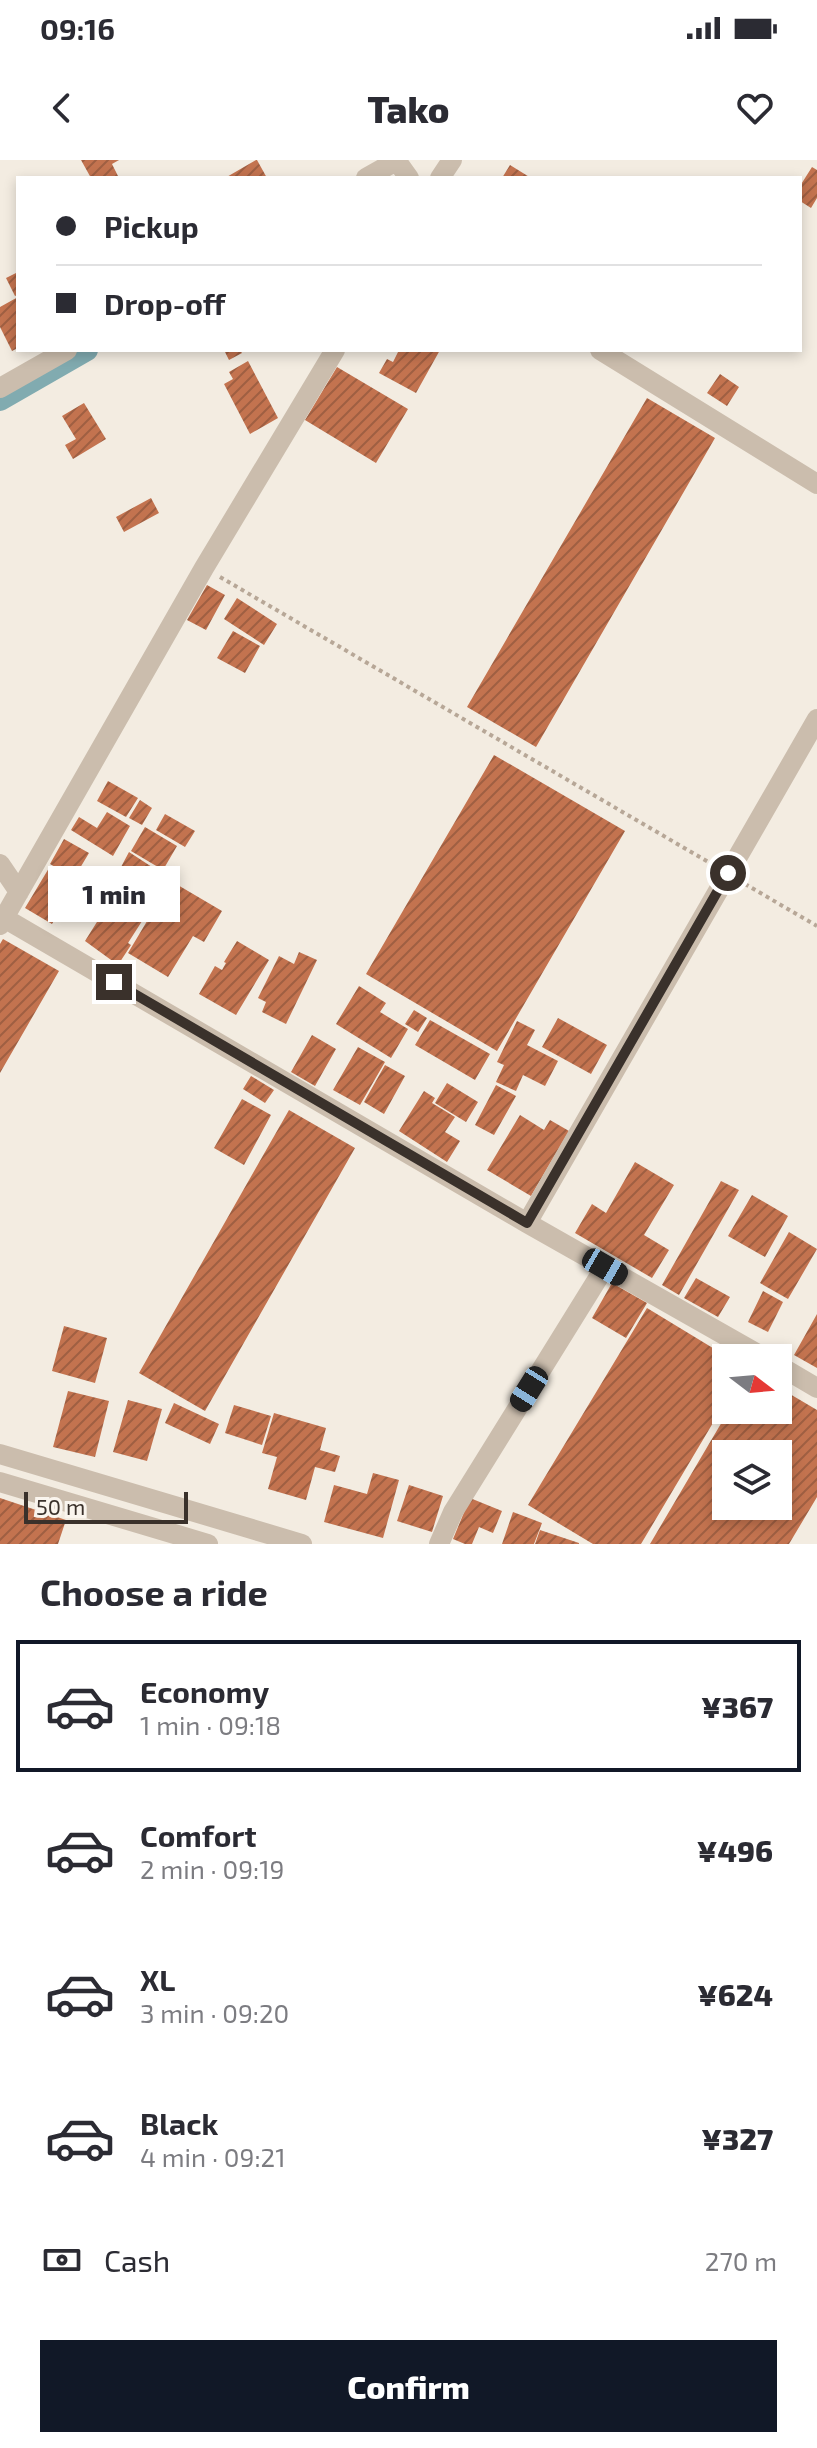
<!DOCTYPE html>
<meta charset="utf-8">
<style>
:root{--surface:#fff;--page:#f2f2f3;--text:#2b2b33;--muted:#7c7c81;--line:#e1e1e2;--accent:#111827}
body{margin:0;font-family:"Exo 2",sans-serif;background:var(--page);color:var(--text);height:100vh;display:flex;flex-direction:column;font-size:30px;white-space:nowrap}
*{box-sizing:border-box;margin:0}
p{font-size:26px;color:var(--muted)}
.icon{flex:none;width:44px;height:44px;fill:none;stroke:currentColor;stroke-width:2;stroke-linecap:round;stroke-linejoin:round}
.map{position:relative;height:1384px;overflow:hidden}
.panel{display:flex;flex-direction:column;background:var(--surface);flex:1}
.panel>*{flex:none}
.top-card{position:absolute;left:16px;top:16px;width:786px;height:176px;border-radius:0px;box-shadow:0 4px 12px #0003;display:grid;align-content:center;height:176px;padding:0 40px;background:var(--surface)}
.needle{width:52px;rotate:106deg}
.fabs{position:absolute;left:712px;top:1184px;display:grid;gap:16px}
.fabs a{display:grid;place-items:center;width:80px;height:80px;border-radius:0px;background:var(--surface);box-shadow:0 4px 12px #0003;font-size:40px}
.scale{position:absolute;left:24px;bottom:20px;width:164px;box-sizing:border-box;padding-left:8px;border:4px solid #3a312b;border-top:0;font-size:22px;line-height:28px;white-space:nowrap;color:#3a312b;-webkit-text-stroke:6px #faf5ee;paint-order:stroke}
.end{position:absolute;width:36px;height:36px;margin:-18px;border:10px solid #3a312b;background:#fff;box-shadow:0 0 0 4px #fff}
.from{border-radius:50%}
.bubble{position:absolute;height:56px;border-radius:0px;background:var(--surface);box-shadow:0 4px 12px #0003;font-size:26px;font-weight:800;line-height:56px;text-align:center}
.car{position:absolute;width:24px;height:48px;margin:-24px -12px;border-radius:10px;box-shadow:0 0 6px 2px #0007;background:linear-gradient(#222 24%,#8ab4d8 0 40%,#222 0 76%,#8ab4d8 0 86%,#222 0)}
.top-card b{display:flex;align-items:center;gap:28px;height:76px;font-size:30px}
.top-card b+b{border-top:2px solid var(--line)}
.top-card i{width:20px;height:20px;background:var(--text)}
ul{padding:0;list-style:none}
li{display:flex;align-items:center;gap:24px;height:132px;margin:0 16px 12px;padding:0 24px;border:4px solid transparent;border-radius:0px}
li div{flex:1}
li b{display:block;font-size:30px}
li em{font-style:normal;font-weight:800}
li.current{border-color:var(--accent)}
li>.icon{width:72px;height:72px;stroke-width:1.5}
h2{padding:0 40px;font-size:36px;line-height:96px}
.pay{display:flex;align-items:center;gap:20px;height:88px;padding:0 40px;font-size:30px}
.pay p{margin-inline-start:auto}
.cta{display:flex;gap:16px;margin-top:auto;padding:16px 40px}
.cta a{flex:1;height:92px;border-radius:0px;background:var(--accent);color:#fff;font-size:32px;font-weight:800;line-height:92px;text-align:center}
.status{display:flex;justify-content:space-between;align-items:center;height:56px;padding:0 40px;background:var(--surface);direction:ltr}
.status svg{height:22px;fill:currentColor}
header{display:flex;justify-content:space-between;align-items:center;height:104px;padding:0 40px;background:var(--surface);font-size:36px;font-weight:800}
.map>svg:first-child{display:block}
</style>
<div class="status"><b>09:16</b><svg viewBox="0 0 49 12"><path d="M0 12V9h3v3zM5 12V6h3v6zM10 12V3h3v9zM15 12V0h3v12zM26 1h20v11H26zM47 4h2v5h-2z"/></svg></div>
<header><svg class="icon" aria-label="back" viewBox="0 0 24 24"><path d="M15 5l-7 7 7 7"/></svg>Tako<svg class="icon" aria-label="heart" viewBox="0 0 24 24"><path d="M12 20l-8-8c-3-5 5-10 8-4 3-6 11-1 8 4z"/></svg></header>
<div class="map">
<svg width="817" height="1384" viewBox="0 0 817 1384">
<defs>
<pattern id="building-hatch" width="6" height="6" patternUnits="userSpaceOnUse" patternTransform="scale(2)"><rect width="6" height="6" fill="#c3734f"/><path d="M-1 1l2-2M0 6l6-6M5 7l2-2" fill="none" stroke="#9f5f42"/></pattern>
</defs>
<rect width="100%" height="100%" fill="#f3ece1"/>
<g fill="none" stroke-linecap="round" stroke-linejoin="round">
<path stroke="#81abb0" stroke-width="22" d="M0,240L87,190"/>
</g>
<path fill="url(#building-hatch)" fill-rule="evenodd" d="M81,0H119L112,4L119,18H91Z
M257,0L267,18H225L256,0Z
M510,5L531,18H502Z
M812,7L817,10V38L811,48L800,41V26Z
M18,112V135L15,136L6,118Z
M18,137V188L12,191L0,167V147Z
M224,190H240L242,193L229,200Z
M399,190H440L416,233L379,213L387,199L393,202Z
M248,201L278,258L250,274L224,224L233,219L229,212Z
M337,207L408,249L376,303L305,260Z
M720,214L739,227L727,246L707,233Z
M647,238L715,278L536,587L467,547Z
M84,243L106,279L73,299L65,285L76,279L62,256Z
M151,338L159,353L124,372L116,357Z
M207,425L225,435L206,470L187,460Z
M237,438L277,464L264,485L224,459Z
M233,471L260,486L245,513L217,498Z
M494,595L625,671L497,891L366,814Z
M108,621L138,638L126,657L97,641Z
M140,640L152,648L142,665L129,658Z
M107,652L130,666L113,696L71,670L79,657L97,668Z
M165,654L195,671L185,687L156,670Z
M145,667L177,686L163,710L131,691Z
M64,679L89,693L74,718L50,704Z
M129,692L152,707L144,721L121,707Z
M49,708L75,724L52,764L25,748Z
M127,718L156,735L148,749L119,733Z
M171,721L222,751L204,782L193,776L168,817L128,793Z
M112,738L144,758L128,783L131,785L118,805L85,781Z
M3,779L59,811L0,913V784Z
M237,781L269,800L236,855L199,834L215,806L222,810L226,803L224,802Z
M299,792L317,800L286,864L262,852L266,842L258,838L279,796L294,804Z
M359,826L386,843L380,852L408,869L391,898L336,864Z
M414,850L427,858L418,872L405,864Z
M558,858L607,885L591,914L542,887Z
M430,860L490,894L475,920L415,885Z
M517,861L535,870L527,885L558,901L545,926L523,915L516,931L496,922L504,905L497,902Z
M312,875L336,889L315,926L291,912Z
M358,887L385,902L360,945L333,930Z
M385,905L405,916L384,954L364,942Z
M251,916L274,930L265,943L243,929Z
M447,923L478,942L466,962L435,943Z
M496,925L516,936L494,975L475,965Z
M424,931L435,938L432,943L455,957L445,972L460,981L447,1002L399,971Z
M242,939L271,955L244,1005L214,988Z
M289,950L355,988L205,1251L139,1213Z
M520,955L544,970L550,960L569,971L531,1036L487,1010Z
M635,1002L674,1025L644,1075L669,1090L652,1118L575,1073L592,1044L606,1053Z
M721,1021L739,1030L679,1135L662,1125Z
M752,1035L788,1056L765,1097L728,1076Z
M789,1072L817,1089L788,1139L760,1123Z
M696,1118L730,1137L718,1157L684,1138Z
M612,1123L647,1143L626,1178L592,1158Z
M763,1131L783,1142L768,1172L748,1162Z
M647,1148L726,1196V1241L641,1384H593L528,1345Z
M817,1154V1208L794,1195Z
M64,1166L107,1178L95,1223L52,1211Z
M778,1227L817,1250V1337L789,1384H650L729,1250H778ZM726,1294H778V1346H726Z
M68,1231L109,1241L95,1297L53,1287Z
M128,1240L162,1249L147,1301L113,1292Z
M174,1243L219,1264L210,1284L165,1263Z
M234,1245L271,1256L262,1285L225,1273Z
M274,1253L326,1268L320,1290L340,1296L335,1312L315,1307L306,1340L268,1329L277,1297L262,1293Z
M373,1313L399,1320L383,1378L324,1362L334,1325L367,1334Z
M409,1325L443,1336L432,1372L397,1361Z
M0,1338L66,1360L58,1384H0Z
M470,1338L502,1351L493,1373L479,1367L472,1384H465L453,1379Z
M513,1352L542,1363L534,1384H502Z
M540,1370L579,1383V1384H535Z"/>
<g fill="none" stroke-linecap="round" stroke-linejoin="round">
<path stroke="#b7a797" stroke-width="4" stroke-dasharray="4 4" stroke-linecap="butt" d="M220,417L710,703
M745,724L817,766"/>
<path stroke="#cbbdad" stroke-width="20" d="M396,0L409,18
M366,18L396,1
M440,18L452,0
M600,190L817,324
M0,228L67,190
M0,704L19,732
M4,758L527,1063L765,1198
M0,765L204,408L335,190
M527,1063L817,559
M778,1205L817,1228
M0,1294L302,1384
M0,1322L208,1384
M439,1384L453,1352L605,1107"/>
</g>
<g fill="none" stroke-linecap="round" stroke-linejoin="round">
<path stroke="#3a312b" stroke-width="10" d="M114,822L527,1063L728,713"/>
</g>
</svg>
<div class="fabs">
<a><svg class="needle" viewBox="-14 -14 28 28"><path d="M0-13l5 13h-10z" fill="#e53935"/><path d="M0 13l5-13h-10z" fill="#7c7c81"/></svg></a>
<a><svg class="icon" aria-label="layers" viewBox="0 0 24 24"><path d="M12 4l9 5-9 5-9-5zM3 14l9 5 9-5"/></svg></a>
</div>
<div class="scale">50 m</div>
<i class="end from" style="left:728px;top:713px"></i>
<i class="end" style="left:114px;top:822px"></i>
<div class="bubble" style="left:48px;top:706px;width:132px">1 min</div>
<i class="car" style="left:605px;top:1107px;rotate:120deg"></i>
<i class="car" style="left:529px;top:1229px;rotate:212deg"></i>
<div class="top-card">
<b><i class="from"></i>Pickup</b>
<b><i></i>Drop-off</b>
</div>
</div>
<section class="panel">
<h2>Choose a ride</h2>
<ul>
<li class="current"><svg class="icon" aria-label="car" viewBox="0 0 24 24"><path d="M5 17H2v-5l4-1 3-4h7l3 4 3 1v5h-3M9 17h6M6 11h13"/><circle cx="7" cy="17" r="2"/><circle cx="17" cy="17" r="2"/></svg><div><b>Economy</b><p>1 min · 09:18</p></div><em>¥367</em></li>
<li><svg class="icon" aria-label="car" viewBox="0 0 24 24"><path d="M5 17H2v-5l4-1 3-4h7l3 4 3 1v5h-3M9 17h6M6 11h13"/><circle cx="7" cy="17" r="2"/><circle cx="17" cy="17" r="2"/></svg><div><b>Comfort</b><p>2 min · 09:19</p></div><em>¥496</em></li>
<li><svg class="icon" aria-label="car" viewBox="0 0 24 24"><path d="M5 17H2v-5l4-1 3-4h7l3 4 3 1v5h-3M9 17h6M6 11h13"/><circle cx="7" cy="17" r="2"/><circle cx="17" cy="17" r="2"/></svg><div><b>XL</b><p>3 min · 09:20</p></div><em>¥624</em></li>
<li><svg class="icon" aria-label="car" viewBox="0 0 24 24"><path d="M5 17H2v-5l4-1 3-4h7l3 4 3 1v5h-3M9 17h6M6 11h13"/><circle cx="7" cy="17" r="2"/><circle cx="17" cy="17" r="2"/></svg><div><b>Black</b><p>4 min · 09:21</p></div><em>¥327</em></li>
</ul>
<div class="pay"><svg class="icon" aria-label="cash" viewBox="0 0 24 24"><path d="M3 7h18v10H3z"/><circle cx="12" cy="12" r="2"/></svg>Cash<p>270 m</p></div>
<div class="cta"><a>Confirm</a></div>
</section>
